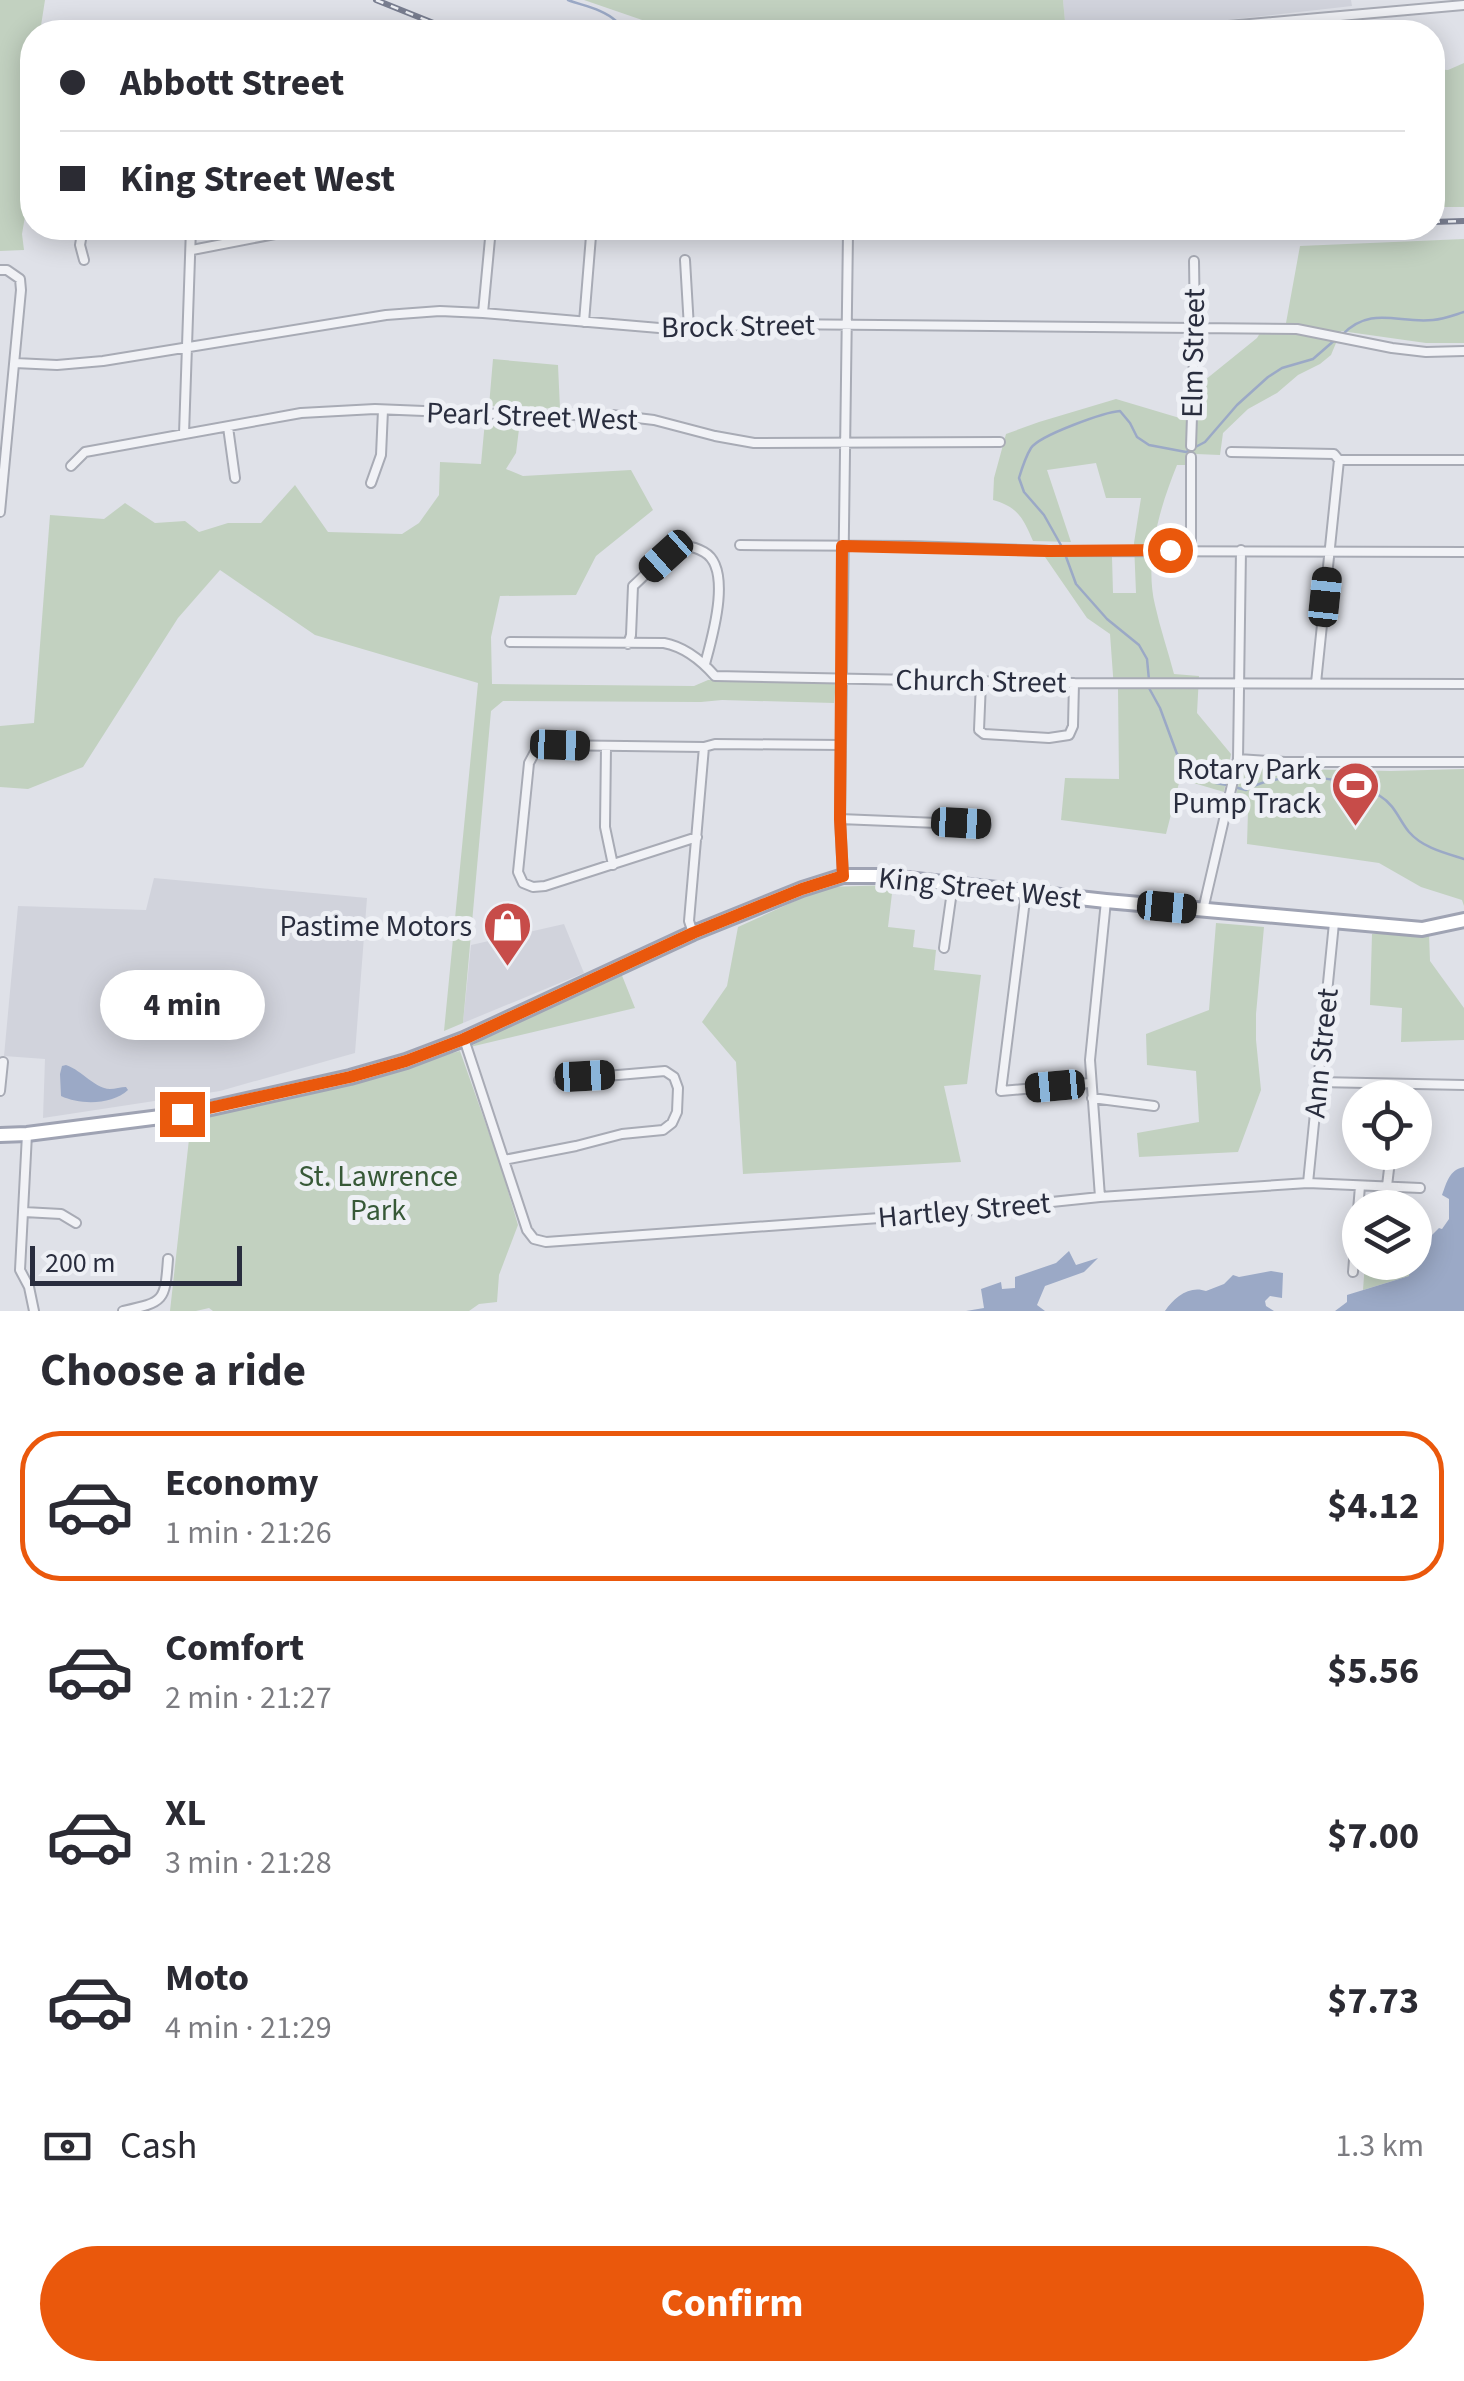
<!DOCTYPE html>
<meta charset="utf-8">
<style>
:root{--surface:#fff;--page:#f7f7f7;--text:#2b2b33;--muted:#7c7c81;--line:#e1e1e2;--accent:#ea580c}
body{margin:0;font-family:"Source Sans 3",sans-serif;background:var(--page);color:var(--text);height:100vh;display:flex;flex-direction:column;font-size:38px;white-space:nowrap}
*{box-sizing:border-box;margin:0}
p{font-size:32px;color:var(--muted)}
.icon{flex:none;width:55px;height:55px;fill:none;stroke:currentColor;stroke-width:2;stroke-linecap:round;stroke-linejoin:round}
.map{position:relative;height:1311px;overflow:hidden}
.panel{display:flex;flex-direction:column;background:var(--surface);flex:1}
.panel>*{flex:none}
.top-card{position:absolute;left:20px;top:20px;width:1425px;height:220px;border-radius:40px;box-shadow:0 5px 25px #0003;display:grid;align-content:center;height:220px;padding:0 40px;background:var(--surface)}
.tools{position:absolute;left:1342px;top:1080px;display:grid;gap:20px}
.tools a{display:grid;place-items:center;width:90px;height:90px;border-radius:50%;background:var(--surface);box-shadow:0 5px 25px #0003;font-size:50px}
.scale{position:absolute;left:30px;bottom:25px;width:212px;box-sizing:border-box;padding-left:10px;border:5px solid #292d3e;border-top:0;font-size:28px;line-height:35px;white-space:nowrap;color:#292d3e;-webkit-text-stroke:8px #eef0f5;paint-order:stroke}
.end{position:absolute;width:45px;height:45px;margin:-22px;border:12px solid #ea580c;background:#fff;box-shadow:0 0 0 5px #fff}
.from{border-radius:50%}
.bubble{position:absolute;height:70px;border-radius:35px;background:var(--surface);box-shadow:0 5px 25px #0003;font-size:32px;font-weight:700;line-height:70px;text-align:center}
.car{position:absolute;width:30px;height:60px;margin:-30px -15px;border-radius:12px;box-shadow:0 0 8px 2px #0007;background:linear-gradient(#222 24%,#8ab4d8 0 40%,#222 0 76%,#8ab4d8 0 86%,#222 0)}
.top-card b{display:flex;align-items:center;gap:35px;height:95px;font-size:38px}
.top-card b+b{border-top:2px solid var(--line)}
.top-card i{width:25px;height:25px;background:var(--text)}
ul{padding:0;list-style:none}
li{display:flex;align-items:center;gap:30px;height:150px;margin:0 20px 15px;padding:0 20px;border:5px solid transparent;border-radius:40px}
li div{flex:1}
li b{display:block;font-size:38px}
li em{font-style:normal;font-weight:700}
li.selected{border-color:var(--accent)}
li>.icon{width:90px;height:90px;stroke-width:1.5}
h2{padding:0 40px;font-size:45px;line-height:120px}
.pay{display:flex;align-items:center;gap:25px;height:110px;padding:0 40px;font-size:38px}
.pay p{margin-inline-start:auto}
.action{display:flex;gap:20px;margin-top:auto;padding:20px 40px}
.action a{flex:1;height:115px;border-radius:60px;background:var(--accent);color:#fff;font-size:40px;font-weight:700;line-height:115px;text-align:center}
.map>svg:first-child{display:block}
</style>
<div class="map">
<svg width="1464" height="1311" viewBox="0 0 1464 1311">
<rect width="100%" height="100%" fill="#dfe1e8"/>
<path fill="#d1d3dc" d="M1063,0H1351L1352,6L1120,32H1066Z
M154,878L367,898L355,1053L220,1091L43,1118L45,1059L4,1056L18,906L146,910Z
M564,924L584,973L463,1023L471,945Z"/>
<path fill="#c2d1c0" d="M0,0H45L40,32H32V92L24,154L31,181L22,234L24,250L0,251Z
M584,0H1063L1066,32H677Z
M1464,63V207H1433V69L1448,70Z
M1464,239V343H1426L1341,331L1331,355L1320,364L1298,375L1277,393L1248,409L1223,433L1220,455L1196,454L1185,458V465H1177C1160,507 1144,559 1155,605C1160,628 1168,651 1174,674L1199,676L1197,713L1231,754L1224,792L1180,779L1166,834L1061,820L1065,778L1119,779L1118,689H1114L1110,634L1087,618L1045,557H1112L1113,593H1136L1134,543L1141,498H1106L1096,463L1047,470L1071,542L1033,541C1023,518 1018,507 993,500L994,478L1006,434L1039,422L1116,399L1183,419L1184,397L1257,338L1266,323H1286L1300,246Z
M493,359L558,365L560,409L489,406Z
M485,421H520L516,453L506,469L523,476L631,470L653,510L596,556L576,595L500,596L491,637L492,684L694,686L708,680L836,682L834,703L722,700L701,702L503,701L491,711L463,1023L444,1031L478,683L315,635L220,570L178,618L83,767L28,789L0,787V726L34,723L50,515L104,519L125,503L155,523L185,521L199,532L228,523H261L295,485L328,532L402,534L419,523L439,495L440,462L481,464Z
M1242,768L1391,771L1464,769V906L1462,900L1421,887L1379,863L1247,844L1248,811L1234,805Z
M893,885L888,927L915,930L913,947L936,950L934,970L981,975L967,1084L944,1086L961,1162L743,1174L736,1062L702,1022L727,986L738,927L826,887Z
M1216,923L1264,927L1256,1014V1040L1261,1090L1238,1152L1139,1157L1137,1133L1199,1122L1196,1071L1147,1065L1146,1034L1209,1010Z
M1372,934H1429L1430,961L1464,1008V1040L1401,1042L1402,1008L1370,1005Z
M621,973L635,1008L470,1047L480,1041Z
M460,1051L501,1167L518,1225L499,1275L497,1302L479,1304L469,1311H213L209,1308L196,1311H170L191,1121Z
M1365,1263H1410L1409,1276L1363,1290Z"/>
<path fill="#9ba9c6" d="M66,1065C83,1071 94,1088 110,1089C115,1089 121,1087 126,1087L128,1090C112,1105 80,1105 61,1096L60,1074L62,1066Z
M1464,1167V1311H1335L1347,1302V1295L1409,1276L1410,1263L1415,1262V1252L1439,1228L1442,1229L1449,1219V1199L1442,1195C1447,1182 1449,1170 1464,1167Z
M1069,1251L1076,1265L1098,1258L1084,1272L1045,1286L1037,1305L1045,1311H966L984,1308L981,1289L1001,1282L1002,1289L1015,1288V1277L1056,1263Z
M1271,1271L1283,1273L1282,1298L1270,1296L1265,1301L1266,1306L1274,1311H1165C1174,1297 1190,1285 1206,1291L1224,1284L1233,1275L1239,1277Z"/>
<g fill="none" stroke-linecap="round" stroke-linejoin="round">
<path stroke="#9ba9c6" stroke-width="2.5" d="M568,0C584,6 603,9 616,21L612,32
M1342,335C1371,305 1399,324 1433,320C1444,319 1454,315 1464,312
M1062,547L1044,515L1024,492L1019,478C1022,468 1026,456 1031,448C1040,435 1105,412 1120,411L1130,423L1137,437L1149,445L1186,452L1205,442L1237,405L1268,377L1282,368L1313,359L1336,339
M1065,554L1076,584L1107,619L1139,645L1147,659L1149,680
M1149,688L1160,708L1177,754L1203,771L1216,783L1227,785
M1234,787L1246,790C1280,770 1348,775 1380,796C1395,805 1399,820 1409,832C1423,848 1445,853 1464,859"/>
<defs>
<path id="minor" d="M1161,32L1464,5
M83,228L80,245L84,260
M192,250L280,233L286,228
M685,260L689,328
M0,270H7L20,279L21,290L0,512
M483,313L491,228
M584,322L591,236
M15,363L57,365L103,361L386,315L440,311L483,313L671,329L770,324L1297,329L1392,348L1426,352L1464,351
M228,427L235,478
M184,434L191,228
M1191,446L1195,327L1194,261
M1231,452L1334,454L1339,460H1464
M1191,457V550
M71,466L85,452L301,413L375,409L522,415H612L654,420L715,436L754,443L1000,442
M371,483L381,455L383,410
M740,545L909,546L1051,551L1464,552
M510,642L664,643C685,647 701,660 715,676L1074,683L1464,684
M628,644L631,635L633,586C647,574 664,552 682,547C690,545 697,548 704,552C733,568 712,638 705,664
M981,682L979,730L984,734L1049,738L1069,735L1073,726L1074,683
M1316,683L1339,460
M606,747L605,827L613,865
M1238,759L1285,762H1464
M840,819L986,825
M697,837L545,886L533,887L523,883L518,872L529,763L536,750L546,745L704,747L715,744L841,745
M843,876L840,819L848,233
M1026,892L1001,1091L1090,1083
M1203,910L1238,759L1241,550
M693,933L689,921L704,747
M944,948L953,884
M464,1039L527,1230L534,1239L546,1242L935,1214L1100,1197L1308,1183L1420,1188
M1318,1082L1464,1085
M0,1091L3,1062
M1092,1098L1154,1106
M27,1134L20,1270L29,1287L34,1311
M504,1160L576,1146L622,1134L663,1130L672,1123L677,1112L678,1088L674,1077L665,1071L559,1080
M1308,1183L1334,923
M1387,1186L1391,1152
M1100,1197L1090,1060L1106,901
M24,1212L61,1214L76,1223
M1353,1272L1360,1186
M123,1311C164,1302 165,1302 168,1259"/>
<path id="primary" d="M0,1135L27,1134L184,1114L350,1077L406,1061L464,1039L693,933L802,889L843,876H880L1106,901L1422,929L1464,920"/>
</defs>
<use href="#minor" stroke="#a8abb5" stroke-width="12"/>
<use href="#primary" stroke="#9fa3b3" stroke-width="18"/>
<use href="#minor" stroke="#f1f2f6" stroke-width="8"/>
<use href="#primary" stroke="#fff" stroke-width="12"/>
<defs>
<path id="rail" d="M376,0L456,32
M1432,222L1464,221
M1296,228L1365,229L1418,228"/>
</defs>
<use href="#rail" stroke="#797e90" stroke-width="6"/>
<use href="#rail" stroke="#eef0f5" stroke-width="2.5" stroke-dasharray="8" stroke-linecap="butt"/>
</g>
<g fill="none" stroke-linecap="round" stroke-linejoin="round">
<path stroke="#ea580c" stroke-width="12" d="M182,1114L350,1077L406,1061L464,1039L693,933L802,889L843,876L840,819L842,546L1049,551L1170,550"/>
</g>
<defs>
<symbol id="stadium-pin" viewBox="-11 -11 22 30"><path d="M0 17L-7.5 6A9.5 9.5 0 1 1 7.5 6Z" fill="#c74c49" stroke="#eef0f5"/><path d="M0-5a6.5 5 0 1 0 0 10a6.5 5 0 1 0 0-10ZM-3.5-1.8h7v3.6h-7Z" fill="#fff"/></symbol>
<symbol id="shop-pin" viewBox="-11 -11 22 30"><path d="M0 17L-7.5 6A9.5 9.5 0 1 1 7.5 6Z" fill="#c74c49" stroke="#eef0f5"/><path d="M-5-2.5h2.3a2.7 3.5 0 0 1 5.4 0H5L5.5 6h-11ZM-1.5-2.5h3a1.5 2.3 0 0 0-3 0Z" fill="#fff"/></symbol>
</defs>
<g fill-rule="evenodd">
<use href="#stadium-pin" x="1328" y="758" width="55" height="75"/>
<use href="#shop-pin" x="480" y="898" width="55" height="75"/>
</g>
<g text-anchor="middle" stroke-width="10" stroke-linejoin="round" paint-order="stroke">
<g font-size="30" fill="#292d3e" stroke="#eef0f5">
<text transform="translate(738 326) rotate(-1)" y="10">Brock Street</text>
<text transform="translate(1193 353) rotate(-89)" y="10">Elm Street</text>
<text transform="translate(532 416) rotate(2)" y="10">Pearl Street West</text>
<text transform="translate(981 681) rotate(1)" y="10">Church Street</text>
<text transform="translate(980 888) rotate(6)" y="10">King Street West</text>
<text transform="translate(1321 1053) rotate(-84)" y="10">Ann Street</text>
<text transform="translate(964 1210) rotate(-5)" y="10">Hartley Street</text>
</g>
<g font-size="30" fill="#292d3e" stroke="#eef0f5" text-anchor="end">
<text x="1321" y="779">Rotary Park<tspan x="1321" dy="34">Pump Track</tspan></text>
<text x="472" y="936">Pastime Motors</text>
</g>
<g font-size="30" fill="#375937" stroke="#eef0f5">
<text x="378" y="1186">St. Lawrence<tspan x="378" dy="34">Park</tspan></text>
</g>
</g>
</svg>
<div class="tools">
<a><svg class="icon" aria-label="locate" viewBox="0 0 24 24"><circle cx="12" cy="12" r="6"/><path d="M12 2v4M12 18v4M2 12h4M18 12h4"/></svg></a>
<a><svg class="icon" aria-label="layers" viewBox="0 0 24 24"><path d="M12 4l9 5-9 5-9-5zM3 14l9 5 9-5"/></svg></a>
</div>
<div class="scale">200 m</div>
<i class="end from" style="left:1170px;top:550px"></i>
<i class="end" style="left:182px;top:1114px"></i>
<div class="bubble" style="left:100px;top:970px;width:165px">4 min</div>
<i class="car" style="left:666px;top:556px;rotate:228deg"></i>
<i class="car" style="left:1325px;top:597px;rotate:6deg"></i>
<i class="car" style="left:560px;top:745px;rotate:92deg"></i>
<i class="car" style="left:961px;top:823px;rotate:93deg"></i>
<i class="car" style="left:1167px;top:907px;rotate:95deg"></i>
<i class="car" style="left:585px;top:1076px;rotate:87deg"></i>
<i class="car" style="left:1055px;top:1086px;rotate:265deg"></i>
<div class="top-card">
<b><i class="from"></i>Abbott Street</b>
<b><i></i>King Street West</b>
</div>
</div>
<section class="panel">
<h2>Choose a ride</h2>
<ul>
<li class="selected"><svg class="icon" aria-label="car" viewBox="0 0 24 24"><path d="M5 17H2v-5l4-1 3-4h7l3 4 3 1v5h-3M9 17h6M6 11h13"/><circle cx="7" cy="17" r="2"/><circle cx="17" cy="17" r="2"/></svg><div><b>Economy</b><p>1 min · 21:26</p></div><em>$4.12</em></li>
<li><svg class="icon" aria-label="car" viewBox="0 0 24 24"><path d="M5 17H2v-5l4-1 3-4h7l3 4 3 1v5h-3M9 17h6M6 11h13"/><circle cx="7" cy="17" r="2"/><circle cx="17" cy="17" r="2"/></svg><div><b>Comfort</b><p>2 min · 21:27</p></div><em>$5.56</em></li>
<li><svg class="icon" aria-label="car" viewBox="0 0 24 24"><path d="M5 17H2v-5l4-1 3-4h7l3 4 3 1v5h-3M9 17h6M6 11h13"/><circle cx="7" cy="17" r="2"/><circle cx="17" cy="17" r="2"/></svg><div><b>XL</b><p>3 min · 21:28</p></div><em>$7.00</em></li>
<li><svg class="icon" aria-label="car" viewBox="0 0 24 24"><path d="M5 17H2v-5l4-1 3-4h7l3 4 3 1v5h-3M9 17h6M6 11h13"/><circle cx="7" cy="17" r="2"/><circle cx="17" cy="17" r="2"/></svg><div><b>Moto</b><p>4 min · 21:29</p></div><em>$7.73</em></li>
</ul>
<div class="pay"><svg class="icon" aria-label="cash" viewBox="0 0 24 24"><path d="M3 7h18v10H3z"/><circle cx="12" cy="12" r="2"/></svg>Cash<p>1.3 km</p></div>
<div class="action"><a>Confirm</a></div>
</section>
